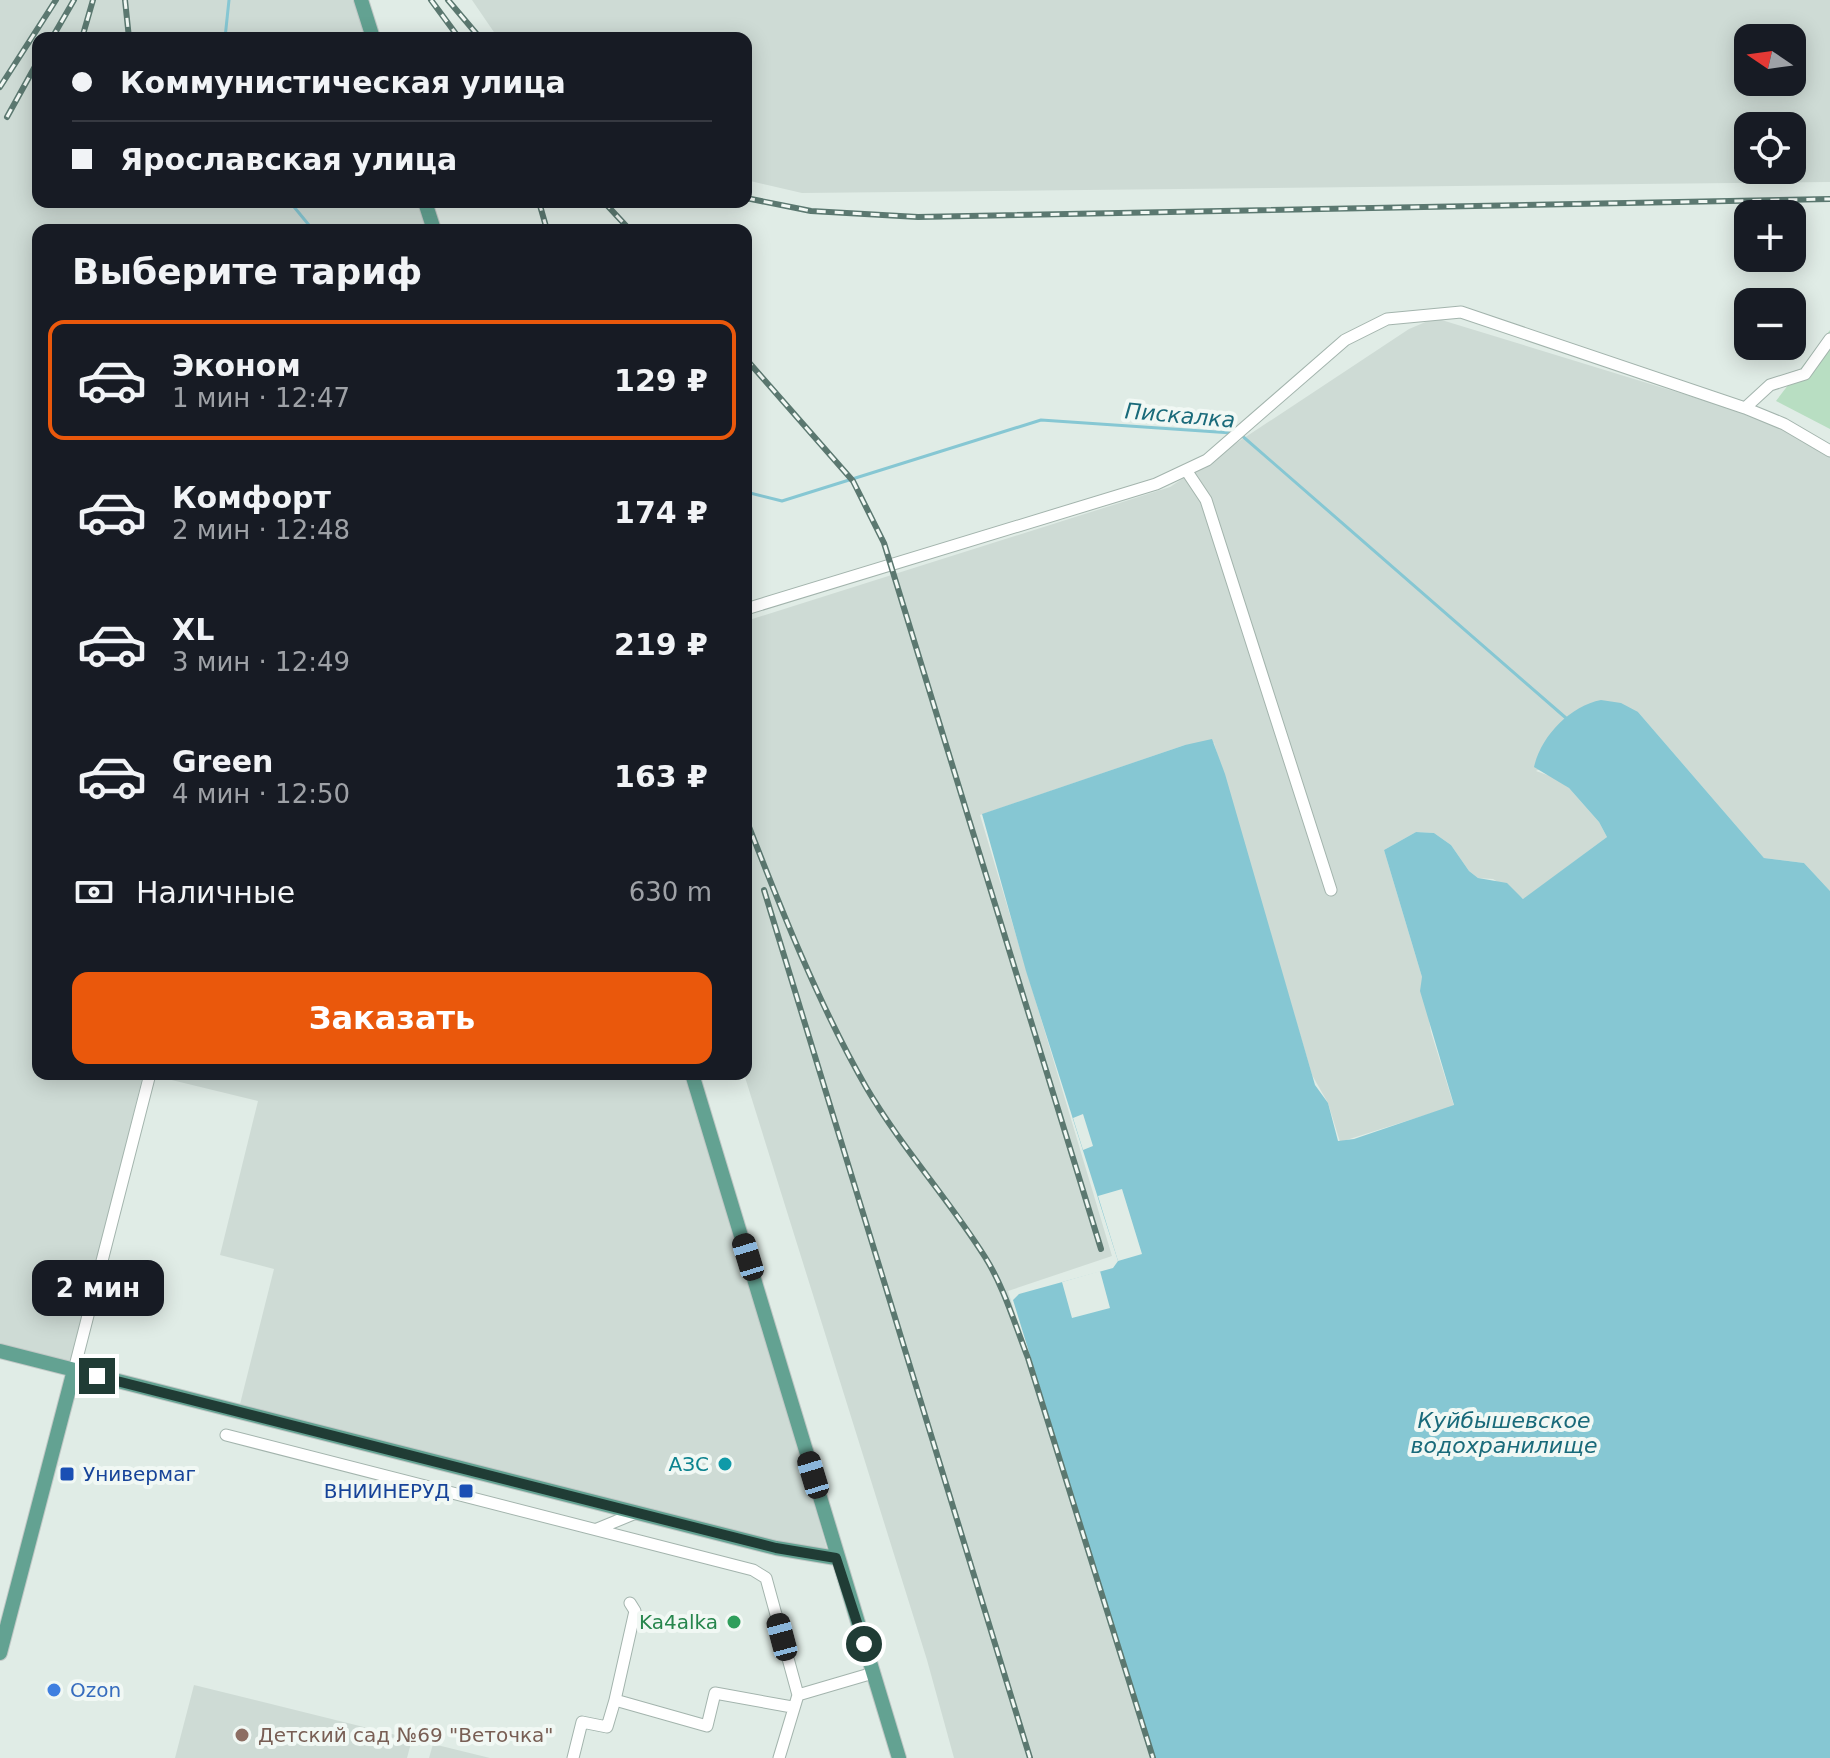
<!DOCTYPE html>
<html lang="ru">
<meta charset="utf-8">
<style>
:root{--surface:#171b24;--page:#242831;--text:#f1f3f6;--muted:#9ea1a6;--line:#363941;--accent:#ea580c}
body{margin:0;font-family:"DejaVu Sans",sans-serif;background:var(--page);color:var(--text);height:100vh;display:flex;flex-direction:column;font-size:30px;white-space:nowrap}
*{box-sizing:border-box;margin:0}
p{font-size:26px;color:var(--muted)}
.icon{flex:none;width:44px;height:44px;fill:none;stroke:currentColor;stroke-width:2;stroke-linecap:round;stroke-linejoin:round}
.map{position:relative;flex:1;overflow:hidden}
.panel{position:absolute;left:32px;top:224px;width:720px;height:856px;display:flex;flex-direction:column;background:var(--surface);border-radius:16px;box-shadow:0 4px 20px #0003}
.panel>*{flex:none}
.guide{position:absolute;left:32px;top:32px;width:720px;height:176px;border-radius:16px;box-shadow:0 4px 20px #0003;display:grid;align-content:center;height:176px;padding:0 40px;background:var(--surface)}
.needle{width:52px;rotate:283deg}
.buttons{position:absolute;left:1734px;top:24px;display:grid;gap:16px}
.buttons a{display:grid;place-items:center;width:72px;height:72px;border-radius:16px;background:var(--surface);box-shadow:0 4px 20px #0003;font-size:40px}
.end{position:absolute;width:36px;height:36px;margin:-18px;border:10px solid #203c35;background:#fff;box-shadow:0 0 0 4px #fff}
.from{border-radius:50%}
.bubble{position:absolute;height:56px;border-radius:16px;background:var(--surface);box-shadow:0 4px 20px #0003;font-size:26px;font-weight:700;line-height:56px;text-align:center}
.car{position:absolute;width:24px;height:48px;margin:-24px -12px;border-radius:10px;box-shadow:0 0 6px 2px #0007;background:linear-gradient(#222 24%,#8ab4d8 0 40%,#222 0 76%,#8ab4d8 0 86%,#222 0)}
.guide b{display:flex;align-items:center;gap:28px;height:76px;font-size:30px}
.guide b+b{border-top:2px solid var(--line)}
.guide i{width:20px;height:20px;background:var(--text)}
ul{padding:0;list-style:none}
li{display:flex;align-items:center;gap:24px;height:120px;margin:0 16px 12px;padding:0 24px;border:4px solid transparent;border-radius:16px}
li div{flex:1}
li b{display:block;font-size:30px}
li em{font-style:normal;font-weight:700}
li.current{border-color:var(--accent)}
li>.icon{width:72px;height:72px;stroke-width:1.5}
h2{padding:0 40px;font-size:36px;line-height:96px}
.pay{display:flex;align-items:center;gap:20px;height:88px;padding:0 40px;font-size:30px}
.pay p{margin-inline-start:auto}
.primary-button{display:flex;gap:16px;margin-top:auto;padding:16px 40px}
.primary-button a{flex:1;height:92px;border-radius:16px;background:var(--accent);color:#fff;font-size:32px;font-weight:700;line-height:92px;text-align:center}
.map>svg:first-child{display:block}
</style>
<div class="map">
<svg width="1830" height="1758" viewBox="0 0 1830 1758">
<rect width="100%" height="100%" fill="#e0ece6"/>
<path fill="#cedbd5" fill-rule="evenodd" d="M0,0H359L371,38H38V202H420L429,230H38V1074H143L73,1366L0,1347Z
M472,0H1830V182L802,193L746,180V38H498ZM1748,38H1792V82H1748ZM1748,126H1792V170H1748Z
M1435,318L1791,427L1830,449V891L1804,863L1764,858L1638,712L1536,771L1553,777L1569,788L1599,822L1607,837L1524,899L1493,879L1478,878L1469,871L1451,845L1434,833L1416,832L1384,850L1422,977L1431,1032L1454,1106L1340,1142L1328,1103L1312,1075L1214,743L1185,745L980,815L1112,1256L1008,1291L1153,1758H954L927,1660L744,1074L746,621L1170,487L1409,329Z
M147,1074H686L788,1409L828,1553L776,1545L239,1408L274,1269L220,1255L258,1101Z
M194,1685L412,1739L407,1758H175Z
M433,1744L490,1758H429Z"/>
<path fill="#b8dec2" d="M1830,330V429L1776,401Z"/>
<path fill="#86c7d3" d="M1601,700L1621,703L1638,712L1764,858L1804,863L1830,891V1758H1154L1013,1300L1019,1294L1113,1268L1118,1261L1026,971L982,814L1185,745L1212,739L1225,774L1315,1085L1328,1103L1338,1141L1354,1139L1454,1105L1420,991L1422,977L1384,850L1416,832L1434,833L1451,845L1469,871L1478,878L1507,883L1523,899L1607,837L1599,822L1569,788L1534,767C1541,736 1570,706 1601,700Z"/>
<path fill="#e0ece6" d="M1083,1114L1093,1146L1083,1150L1073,1118Z
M1122,1189L1142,1254L1118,1261L1098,1196Z
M1100,1271L1110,1308L1072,1318L1062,1282Z"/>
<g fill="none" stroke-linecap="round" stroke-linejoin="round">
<path stroke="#86c7d3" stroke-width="3" d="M225,38L229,0
M290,202L313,230
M1240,434L1566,718
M746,492L782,501L1041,420L1232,433"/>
<defs>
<path id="minor" d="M1745,408L1770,385L1805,374L1830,339
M1186,470L1206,500L1331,890
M746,609L1156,484L1207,460L1345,340L1387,319L1461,312L1745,408L1784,424L1830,451
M74,1370L150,1074
M226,1435L753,1570L766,1578L798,1695
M597,1529L636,1513
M615,1700L635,1611L630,1603
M573,1758L582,1722L607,1727L615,1700L707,1726L715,1693L792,1707
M779,1758L798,1695L873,1673"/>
<path id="major" d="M361,0L373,38
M425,202L434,230
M692,1074L899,1758
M0,1351L776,1548L836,1558
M0,1653L74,1370"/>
</defs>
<use href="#minor" stroke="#a3b4ad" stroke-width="13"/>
<use href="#major" stroke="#c1c8c6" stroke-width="16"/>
<use href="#minor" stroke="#fff" stroke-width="11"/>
<use href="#major" stroke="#63a292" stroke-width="14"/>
<defs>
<path id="rail" d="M125,0L129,38
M431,0L459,38
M448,0L480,38
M52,38L74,0
M82,38L93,0
M0,87L56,0
M7,117L38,61
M746,198L811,211L918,217L1830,199
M539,202L547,230
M604,202L630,230
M746,359L853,481L884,543L1101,1249
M746,819C781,909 818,1003 866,1087C901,1147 948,1198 985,1257C1004,1287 1015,1325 1028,1358L1153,1758
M764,890L1030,1758"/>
</defs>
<use href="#rail" stroke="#5b7870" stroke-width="6"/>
<use href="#rail" stroke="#f1f8f4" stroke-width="3" stroke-dasharray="9" stroke-linecap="butt"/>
</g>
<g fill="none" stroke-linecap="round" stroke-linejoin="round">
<path stroke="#203c35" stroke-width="10" d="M97,1376L776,1548L836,1558L864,1644"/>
</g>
<circle fill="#0f9aa8" stroke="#f1f8f4" stroke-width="3" cx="725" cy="1464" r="8"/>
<g fill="#1a4fb4" stroke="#f1f8f4" stroke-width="3">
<rect x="59" y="1466" width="16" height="16" rx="4"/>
<rect x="458" y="1483" width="16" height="16" rx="4"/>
</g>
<circle fill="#2e9e5b" stroke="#f1f8f4" stroke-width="3" cx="734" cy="1622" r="8"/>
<circle fill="#3f7fe0" stroke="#f1f8f4" stroke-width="3" cx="54" cy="1690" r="8"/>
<circle fill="#8d6e63" stroke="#f1f8f4" stroke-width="3" cx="242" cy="1735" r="8"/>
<g text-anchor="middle" stroke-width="8" stroke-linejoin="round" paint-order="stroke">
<g font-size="20" fill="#0d838f" stroke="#f1f8f4" text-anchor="end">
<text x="709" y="1471">АЗС</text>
</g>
<g font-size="20" fill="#164399" stroke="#f1f8f4" text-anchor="start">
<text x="83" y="1481">Универмаг</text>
<text x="450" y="1498" text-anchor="end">ВНИИНЕРУД</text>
</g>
<g font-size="20" fill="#27864d" stroke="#f1f8f4" text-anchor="end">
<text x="718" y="1629">Ka4alka</text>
</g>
<g font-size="20" fill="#366cbe" stroke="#f1f8f4" text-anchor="start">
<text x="70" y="1697">Ozon</text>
</g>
<g font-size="20" fill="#785e54" stroke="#f1f8f4" text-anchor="start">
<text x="258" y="1742">Детский сад №69 "Веточка"</text>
</g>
<g font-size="22" font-style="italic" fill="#196a7a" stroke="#f1f8f4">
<text transform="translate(1180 415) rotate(5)" y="8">Пискалка</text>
<text x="1504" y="1428">Куйбышевское<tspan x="1504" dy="25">водохранилище</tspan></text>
</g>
</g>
</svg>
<div class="buttons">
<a><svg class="needle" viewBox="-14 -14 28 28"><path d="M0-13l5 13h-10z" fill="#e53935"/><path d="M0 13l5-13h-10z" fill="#9ea1a6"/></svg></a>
<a><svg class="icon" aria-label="locate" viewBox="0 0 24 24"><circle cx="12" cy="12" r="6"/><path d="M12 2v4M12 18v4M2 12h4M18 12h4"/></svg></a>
<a>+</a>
<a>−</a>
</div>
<i class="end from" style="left:864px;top:1644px"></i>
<i class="end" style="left:97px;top:1376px"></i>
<div class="bubble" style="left:32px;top:1260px;width:132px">2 мин</div>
<i class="car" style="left:748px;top:1257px;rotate:343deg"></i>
<i class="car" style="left:813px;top:1475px;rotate:343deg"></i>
<i class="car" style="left:782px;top:1637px;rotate:345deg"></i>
<div class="guide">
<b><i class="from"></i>Коммунистическая улица</b>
<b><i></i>Ярославская улица</b>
</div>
<section class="panel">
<h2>Выберите тариф</h2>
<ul>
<li class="current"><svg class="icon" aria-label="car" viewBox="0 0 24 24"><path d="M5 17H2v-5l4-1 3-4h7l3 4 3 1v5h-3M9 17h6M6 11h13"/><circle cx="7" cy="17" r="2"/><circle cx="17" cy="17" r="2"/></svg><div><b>Эконом</b><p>1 мин · 12:47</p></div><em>129 ₽</em></li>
<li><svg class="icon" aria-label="car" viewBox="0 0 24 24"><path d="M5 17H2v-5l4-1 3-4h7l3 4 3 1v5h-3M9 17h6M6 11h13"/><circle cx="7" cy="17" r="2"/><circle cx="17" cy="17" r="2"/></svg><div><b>Комфорт</b><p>2 мин · 12:48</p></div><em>174 ₽</em></li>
<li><svg class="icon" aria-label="car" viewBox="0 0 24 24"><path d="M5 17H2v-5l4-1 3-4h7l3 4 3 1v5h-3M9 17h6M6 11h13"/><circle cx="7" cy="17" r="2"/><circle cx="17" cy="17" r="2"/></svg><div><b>XL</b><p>3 мин · 12:49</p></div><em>219 ₽</em></li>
<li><svg class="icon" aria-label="car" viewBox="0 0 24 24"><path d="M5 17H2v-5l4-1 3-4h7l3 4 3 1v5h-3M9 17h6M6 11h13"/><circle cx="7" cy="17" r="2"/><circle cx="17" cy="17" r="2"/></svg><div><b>Green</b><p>4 мин · 12:50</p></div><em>163 ₽</em></li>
</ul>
<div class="pay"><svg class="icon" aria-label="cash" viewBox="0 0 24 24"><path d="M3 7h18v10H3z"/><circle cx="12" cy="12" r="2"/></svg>Наличные<p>630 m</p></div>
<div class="primary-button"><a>Заказать</a></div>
</section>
</div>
